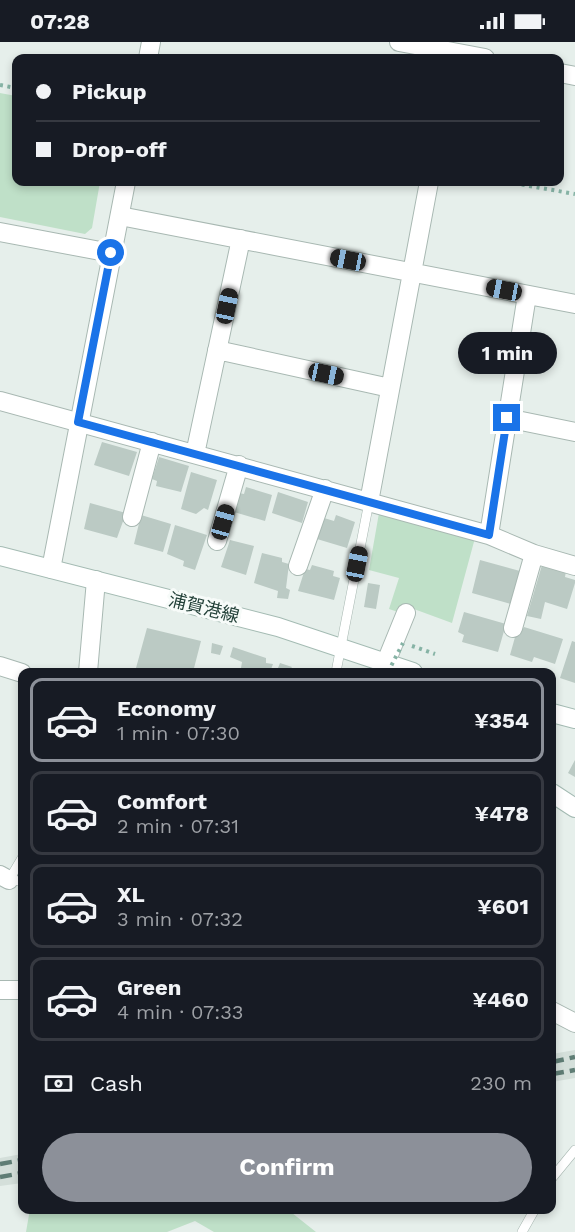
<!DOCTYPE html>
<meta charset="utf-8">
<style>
:root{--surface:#171b24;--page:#20242c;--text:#f1f3f6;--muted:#9ea1a6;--line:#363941;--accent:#8c9099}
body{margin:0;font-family:"Work Sans","Noto Sans JP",sans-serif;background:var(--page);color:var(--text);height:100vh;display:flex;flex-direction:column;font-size:22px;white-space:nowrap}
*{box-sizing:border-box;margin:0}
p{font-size:20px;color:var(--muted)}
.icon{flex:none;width:33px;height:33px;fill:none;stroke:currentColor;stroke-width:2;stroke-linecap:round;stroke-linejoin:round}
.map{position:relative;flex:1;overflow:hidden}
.drawer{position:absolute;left:18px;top:626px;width:538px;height:546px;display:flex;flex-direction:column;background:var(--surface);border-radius:12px;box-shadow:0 3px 9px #0003}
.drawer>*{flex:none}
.banner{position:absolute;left:12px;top:12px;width:552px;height:132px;border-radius:12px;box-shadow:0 3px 9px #0003;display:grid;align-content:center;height:132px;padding:0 24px;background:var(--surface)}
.end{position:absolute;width:27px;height:27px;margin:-14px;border:8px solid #1a73e8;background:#fff;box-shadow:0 0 0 3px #fff}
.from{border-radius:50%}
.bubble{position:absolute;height:42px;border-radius:21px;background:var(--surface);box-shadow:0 3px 9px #0003;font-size:20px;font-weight:700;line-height:42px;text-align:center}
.car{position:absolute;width:18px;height:36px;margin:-18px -9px;border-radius:8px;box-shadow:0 0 4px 2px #0007;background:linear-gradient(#222 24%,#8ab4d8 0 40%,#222 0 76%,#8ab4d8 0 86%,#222 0)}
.banner b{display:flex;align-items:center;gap:21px;height:57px;font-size:22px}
.banner b+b{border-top:2px solid var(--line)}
.banner i{width:15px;height:15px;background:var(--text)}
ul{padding:10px 0 0;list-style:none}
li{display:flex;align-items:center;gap:18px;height:84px;margin:0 12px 9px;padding:0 12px;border:3px solid var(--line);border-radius:12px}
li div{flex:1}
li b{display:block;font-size:22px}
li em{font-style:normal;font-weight:700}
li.current{border-color:var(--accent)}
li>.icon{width:54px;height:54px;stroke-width:1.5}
.pay{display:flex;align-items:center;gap:15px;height:66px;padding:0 24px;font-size:22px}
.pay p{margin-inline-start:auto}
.primary-button{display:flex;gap:12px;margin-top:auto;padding:12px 24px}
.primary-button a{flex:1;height:69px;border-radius:36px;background:var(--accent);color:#fff;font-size:24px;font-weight:700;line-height:69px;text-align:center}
.status{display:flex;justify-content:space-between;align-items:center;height:42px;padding:0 30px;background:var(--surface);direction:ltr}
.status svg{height:16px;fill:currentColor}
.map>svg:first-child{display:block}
</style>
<div class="status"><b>07:28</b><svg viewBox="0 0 49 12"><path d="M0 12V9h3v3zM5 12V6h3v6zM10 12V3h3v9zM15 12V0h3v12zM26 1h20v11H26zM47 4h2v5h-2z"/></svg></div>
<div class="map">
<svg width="575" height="1190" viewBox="0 0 575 1190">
<rect width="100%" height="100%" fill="#e6efeb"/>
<path fill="#d4dfda" d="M575,1008V1036L552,1040V1012Z
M22,1112V1141L0,1144V1116Z"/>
<path fill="#bfe0c8" d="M0,51L16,54V140H100L92,186L85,192L0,175Z
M379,471L475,496L452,581L403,563L398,570L389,567L399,536L369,528Z
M30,1167H287L316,1190H214L195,1179L167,1190H26Z"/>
<path fill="#bbcac4" d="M102,400L137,410L129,434L94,423Z
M159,415L189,424L181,450L156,444L157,439L152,437Z
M191,430L217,438L208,468L204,466L196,472L181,467Z
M246,445L272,453L265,479L234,470L239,451L244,452Z
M278,450L308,460L302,481L272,471Z
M90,461L126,471L117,496L84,487Z
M141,473L171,482L163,510L134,502Z
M336,473L355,480L347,506L317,497L324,476L334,479Z
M175,483L207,493L195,528L183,524L184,519L167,512Z
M230,498L254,504L246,533L221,525Z
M262,511L282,516V520L289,522L286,546L290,548L288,557L277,556L278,549L254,541Z
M480,518L520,529L511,562L472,551Z
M312,523L334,529L333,534L340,536L334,558L298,549L305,527L310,528Z
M542,523L566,529L565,535L575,538V541L567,567L545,560L541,577L527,574Z
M368,541L380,543L376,567L364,565Z
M464,570L506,582L498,610L462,600L464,593L458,590Z
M524,585L563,597L555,622L534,615L532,620L510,613L517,588L521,590Z
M147,586L201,599L193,630H152L136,626Z
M572,599L575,600V641L560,636Z
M212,601L223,604L220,613L211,611Z
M233,605L266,616V621L273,622L270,630H232L234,626H241L242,620L230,615Z
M280,621L292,625L289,629L278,626Z
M575,718V735L568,731Z"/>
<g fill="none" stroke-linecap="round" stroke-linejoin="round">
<defs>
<path id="service" d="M336,630L369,460
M22,816L9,838L22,839
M552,1136L575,1108
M522,1190L535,1167"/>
<path id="minor" d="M399,0L485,16
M560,31L575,34
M120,174L575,262
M0,190L111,211
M217,308L390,346
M0,359L489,493L534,512L575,524
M507,376L575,390
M195,412L241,197
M369,460L429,140
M132,475L152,400
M489,493L527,253
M217,499L239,423
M298,524L325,447
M513,586L534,512
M386,620L406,571
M0,624L22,631
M88,630L96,538
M0,833L9,838
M0,948H22
M552,969L575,981"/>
<path id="tertiary" d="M148,16L151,0
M51,527L126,140"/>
<path id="secondary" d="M0,514L278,585L413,630
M552,671L575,677
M552,751L575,766"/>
</defs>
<use href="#service" stroke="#a8b8b2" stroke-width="10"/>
<use href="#minor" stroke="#a8b8b2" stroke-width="20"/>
<use href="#tertiary" stroke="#a8b8b2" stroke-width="20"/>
<use href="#secondary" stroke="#a4bbb3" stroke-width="20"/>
<path stroke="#86b3a5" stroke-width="4" stroke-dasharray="3 4.5" stroke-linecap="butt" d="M0,43L16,46
M507,140L575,152
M412,604L435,612"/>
<use href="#service" stroke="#fff" stroke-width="9"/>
<use href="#minor" stroke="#fff" stroke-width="18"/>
<use href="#tertiary" stroke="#fff" stroke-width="18"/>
<use href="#secondary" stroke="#fff" stroke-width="18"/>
<path stroke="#5f7d75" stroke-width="4.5" stroke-dasharray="12 6" stroke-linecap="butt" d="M552,1020L575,1015
M552,1032L575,1028
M0,1122L22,1118
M0,1135L22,1131"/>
<path stroke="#86b3a5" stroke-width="4" stroke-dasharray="3 4.5" stroke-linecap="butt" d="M388,630L403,601"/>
</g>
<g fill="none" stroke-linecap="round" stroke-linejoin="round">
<path stroke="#1a73e8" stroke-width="8" d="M111,211L78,380L489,493L507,376"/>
</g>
<g text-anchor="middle" stroke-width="6" stroke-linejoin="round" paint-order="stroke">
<g font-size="18" fill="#24423a" stroke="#f7fbf9">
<text transform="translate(204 566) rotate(14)" y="6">浦賀港線</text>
</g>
</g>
</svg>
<i class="end from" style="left:111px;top:211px"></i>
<i class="end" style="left:507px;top:376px"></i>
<div class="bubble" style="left:458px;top:290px;width:99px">1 min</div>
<i class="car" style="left:348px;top:218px;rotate:281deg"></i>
<i class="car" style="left:504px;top:248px;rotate:281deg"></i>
<i class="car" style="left:227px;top:264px;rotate:12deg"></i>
<i class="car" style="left:326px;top:332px;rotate:102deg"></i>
<i class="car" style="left:223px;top:480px;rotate:16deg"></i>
<i class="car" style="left:357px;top:522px;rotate:11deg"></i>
<div class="banner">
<b><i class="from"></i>Pickup</b>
<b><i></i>Drop-off</b>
</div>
<section class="drawer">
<ul>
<li class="current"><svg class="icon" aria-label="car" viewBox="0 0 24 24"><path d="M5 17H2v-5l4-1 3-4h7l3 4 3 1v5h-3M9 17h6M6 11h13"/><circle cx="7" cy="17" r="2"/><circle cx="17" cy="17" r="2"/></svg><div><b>Economy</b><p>1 min · 07:30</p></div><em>¥354</em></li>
<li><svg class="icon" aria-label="car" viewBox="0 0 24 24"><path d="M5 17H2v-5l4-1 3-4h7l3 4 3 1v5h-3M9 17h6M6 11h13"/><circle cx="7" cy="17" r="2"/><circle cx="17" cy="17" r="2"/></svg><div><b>Comfort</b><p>2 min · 07:31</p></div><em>¥478</em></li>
<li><svg class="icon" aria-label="car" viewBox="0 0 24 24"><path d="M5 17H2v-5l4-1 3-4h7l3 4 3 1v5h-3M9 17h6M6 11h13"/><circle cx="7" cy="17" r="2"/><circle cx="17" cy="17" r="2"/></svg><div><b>XL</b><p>3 min · 07:32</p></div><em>¥601</em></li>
<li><svg class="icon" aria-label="car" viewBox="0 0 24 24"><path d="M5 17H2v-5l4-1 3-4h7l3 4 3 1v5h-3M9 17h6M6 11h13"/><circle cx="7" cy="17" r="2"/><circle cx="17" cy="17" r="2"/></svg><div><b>Green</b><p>4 min · 07:33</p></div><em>¥460</em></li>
</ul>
<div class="pay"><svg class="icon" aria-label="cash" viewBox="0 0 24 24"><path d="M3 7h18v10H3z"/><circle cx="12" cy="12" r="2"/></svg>Cash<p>230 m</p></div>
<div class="primary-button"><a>Confirm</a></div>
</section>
</div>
